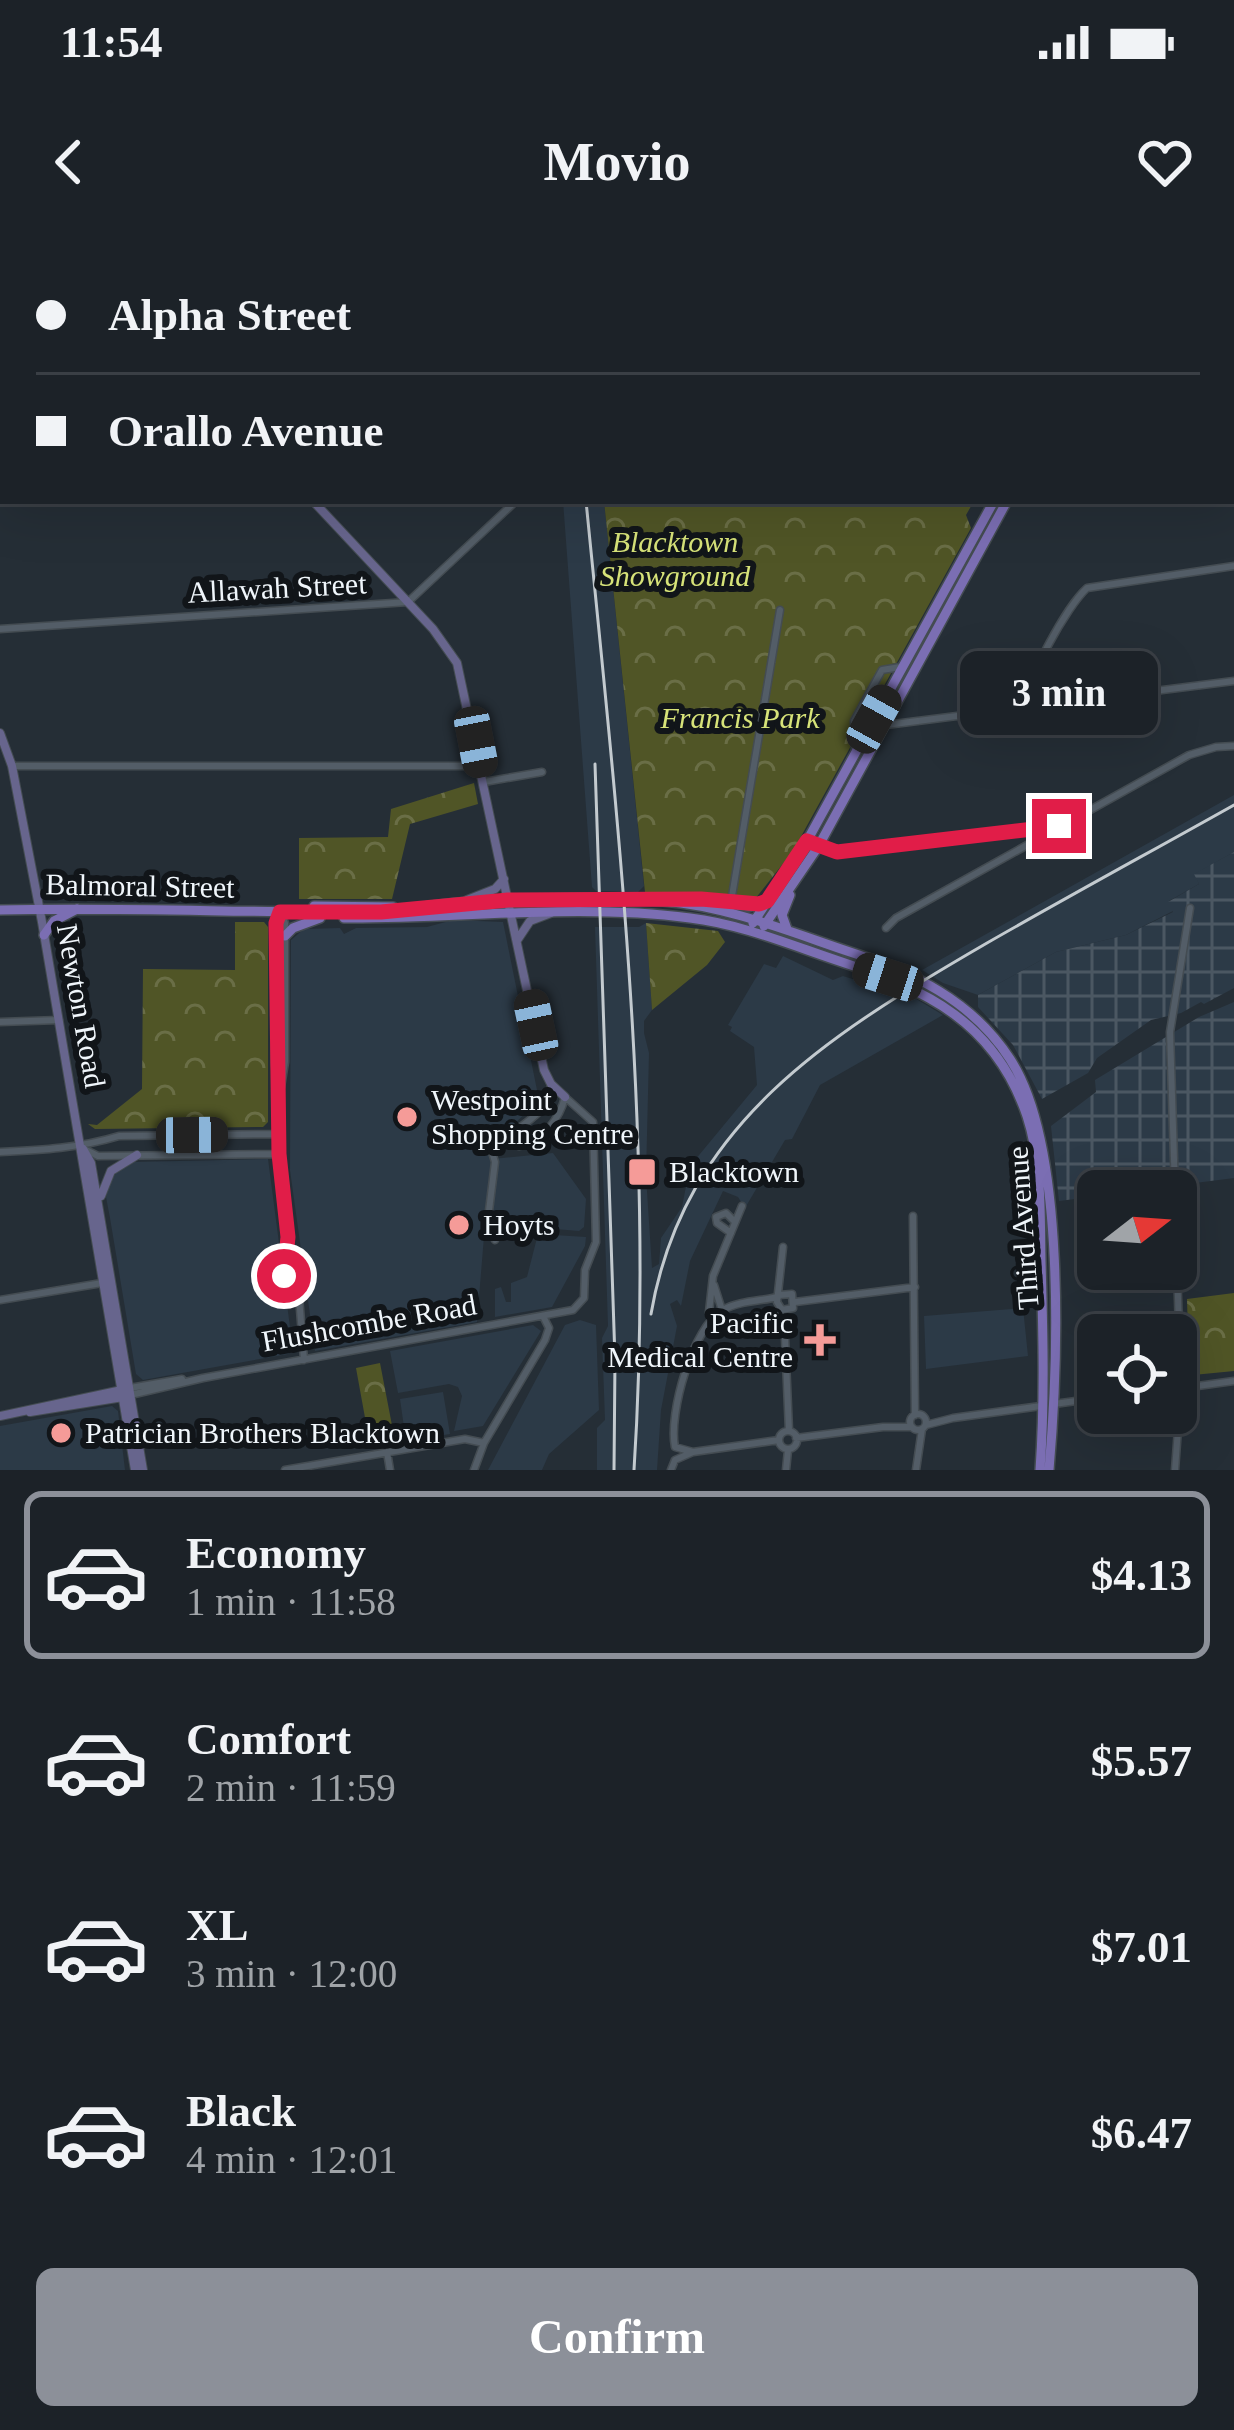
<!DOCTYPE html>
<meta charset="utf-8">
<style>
:root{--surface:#1c2228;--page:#292f34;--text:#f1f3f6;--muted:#a0a4a8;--line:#3a3f45;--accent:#8c9099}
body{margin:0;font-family:"Times New Roman",serif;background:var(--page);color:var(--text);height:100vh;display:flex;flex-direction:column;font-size:45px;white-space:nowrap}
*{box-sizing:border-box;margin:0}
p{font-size:39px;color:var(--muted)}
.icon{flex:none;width:66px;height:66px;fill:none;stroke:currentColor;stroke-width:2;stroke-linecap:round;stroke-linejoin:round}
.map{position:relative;height:1230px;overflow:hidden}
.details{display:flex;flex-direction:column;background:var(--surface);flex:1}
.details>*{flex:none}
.guide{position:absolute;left:0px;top:0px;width:1236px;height:264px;box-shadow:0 12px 48px #0002,0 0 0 3px var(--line);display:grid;align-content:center;height:264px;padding:0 36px;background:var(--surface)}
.needle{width:78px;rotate:73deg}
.controls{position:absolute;left:1077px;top:930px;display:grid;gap:24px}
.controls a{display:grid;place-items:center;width:120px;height:120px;border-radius:18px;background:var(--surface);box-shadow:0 12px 48px #0002,0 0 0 3px var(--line);font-size:60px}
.end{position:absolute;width:54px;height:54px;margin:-27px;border:15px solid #e11d48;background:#fff;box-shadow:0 0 0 6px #fff}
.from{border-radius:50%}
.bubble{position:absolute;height:84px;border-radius:18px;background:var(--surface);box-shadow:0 12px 48px #0002,0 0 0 3px var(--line);font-size:39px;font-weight:600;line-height:84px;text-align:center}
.car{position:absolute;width:36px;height:72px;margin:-36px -18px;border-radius:15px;box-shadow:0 0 9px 3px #0007;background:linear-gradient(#222 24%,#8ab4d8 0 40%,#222 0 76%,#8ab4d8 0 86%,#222 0)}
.guide b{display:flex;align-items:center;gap:42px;height:114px;font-size:45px}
.guide b+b{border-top:3px solid var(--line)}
.guide i{width:30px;height:30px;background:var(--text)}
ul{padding:21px 0 0;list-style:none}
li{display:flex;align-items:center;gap:36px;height:168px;margin:0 24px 18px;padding:0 12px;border:6px solid transparent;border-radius:18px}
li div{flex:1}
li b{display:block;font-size:45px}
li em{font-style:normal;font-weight:600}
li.on{border-color:var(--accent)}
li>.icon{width:108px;height:108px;stroke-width:1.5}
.cta{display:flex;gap:24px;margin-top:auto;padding:24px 36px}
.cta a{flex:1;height:138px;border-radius:18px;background:var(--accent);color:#fff;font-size:48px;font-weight:600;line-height:138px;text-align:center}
.status{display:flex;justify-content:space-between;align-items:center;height:84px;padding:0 60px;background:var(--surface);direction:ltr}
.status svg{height:33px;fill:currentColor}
header{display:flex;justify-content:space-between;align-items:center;height:156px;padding:0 36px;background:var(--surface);font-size:54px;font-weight:600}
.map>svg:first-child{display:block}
</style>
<div class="status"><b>11:54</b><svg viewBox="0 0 49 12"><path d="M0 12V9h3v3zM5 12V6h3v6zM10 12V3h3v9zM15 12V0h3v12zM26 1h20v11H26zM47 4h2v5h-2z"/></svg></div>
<header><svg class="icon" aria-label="back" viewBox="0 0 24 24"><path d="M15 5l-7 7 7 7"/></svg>Movio<svg class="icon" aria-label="heart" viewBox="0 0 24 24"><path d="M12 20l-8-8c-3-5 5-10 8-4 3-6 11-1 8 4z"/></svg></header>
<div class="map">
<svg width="1234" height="1230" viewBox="0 0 1234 1230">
<defs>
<pattern id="industrial-grid" width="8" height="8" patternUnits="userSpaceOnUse" patternTransform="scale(3)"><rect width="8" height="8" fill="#2c3a47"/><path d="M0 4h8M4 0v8" fill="none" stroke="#4b5762"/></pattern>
<pattern id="forest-crowns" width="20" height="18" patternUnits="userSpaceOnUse" patternTransform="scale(3)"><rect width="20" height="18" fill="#505526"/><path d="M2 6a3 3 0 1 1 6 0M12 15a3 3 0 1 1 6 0" fill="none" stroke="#6a6e46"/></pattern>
</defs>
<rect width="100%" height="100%" fill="#252e36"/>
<path fill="#2c3a47" d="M563,261H604L644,646L638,652L596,651L592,647Z
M1234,555V612L1195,634L1199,644L1169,661L1173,671L1126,695L1056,712L978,755L943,743L922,730Z
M453,680L503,682L538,855L535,864L510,888L485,895L492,919L553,913L586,959L584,987L579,991L543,988L540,984L537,988L485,984L477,1082L315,1111L290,930L291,700L304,689L340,688L344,694L356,688L427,687Z
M646,683L652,770L644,781V793L649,813L646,936L652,1028L659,1024L661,998L682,967L690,926L757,845L754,807L730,791L732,787L728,785L764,724L776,728L783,716L833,740L843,736L881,748L893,745L943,775L820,845L792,899L785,900L745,968L738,957L723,951L690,1021L681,1066L677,1060L670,1064L677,1086L661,1170L657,1230H597V1188L605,1180L602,1098L608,1086L595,687H639Z
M268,919L293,1110L288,1114L143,1140L136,1134L110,978L106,957L111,940L119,929L133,922Z
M538,994L586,997L585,1006L552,1067L495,1077V1049L501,1047L506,1062H511V1043L527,1037Z
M1023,1068L1028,1116L926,1129L924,1076Z
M580,1080L596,1085L599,1170L549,1214L542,1230H488L565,1085Z
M533,1085L541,1091L483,1186L454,1191L462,1156L458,1147L449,1144L398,1153L390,1111Z
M443,1152L450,1194L406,1201L400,1159Z
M112,1166L118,1171L125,1230H0V1186Z"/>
<path fill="url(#industrial-grid)" d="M1234,612V748L1204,764L1201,762L1181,773L1151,780L1097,818L1088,833L1042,859L1013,805L978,767V755L1056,712L1126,695L1173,672L1168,662L1199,644L1194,634Z
M1234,762V938L1132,951H1098V956L1059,961L1051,886L1096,852L1095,840L1199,777Z"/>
<path fill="url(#forest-crowns)" d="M604,261H974L966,275L971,288L793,611L755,659L645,652Z
M474,543L478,564L410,584L392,659H299V598L388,597L391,569Z
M235,682H264L268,687V882L263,887L95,889L88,884L97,885L142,849L143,729L235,730Z
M646,683L718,691L725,702L707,725L652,770Z
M1234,1053V1131L1193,1135L1189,1129L1187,1059Z
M380,1123L395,1201L370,1205L356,1128Z"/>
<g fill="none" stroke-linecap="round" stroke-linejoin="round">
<path stroke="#001b42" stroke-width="3" d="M593,3L604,0"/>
<defs>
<path id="street" d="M759,0L765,3
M1024,0L1029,3
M334,3L337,0
M1233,22L1234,21
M1233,226H1234
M0,262L9,261
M0,389L408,362L516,261
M1025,468C1025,441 1067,366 1087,348L1234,326
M886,485L1234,441
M855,510L854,481L882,430L900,427
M12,526H481
M484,542L542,532
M819,607L837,612L1055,586
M732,656L780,370
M280,672L276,683L275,823L288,1029
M280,672L285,683V822L281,847
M886,688L896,678L1189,515L1216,507L1234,506
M0,782L59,780
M86,910L98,916L279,914
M0,912C43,910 79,908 119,896L278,894
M1175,951L1170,792L1190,668
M913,976L915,1175
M731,993L717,983L716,977L726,973L735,982
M495,1000L487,987L495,922L488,899L511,896
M284 1036a9 9 0 1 1 18 0a9 9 0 1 1-18 0Z
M298,1044L304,1120
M714,1045L722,1070
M779,1055L792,1054L793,1068L782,1070L777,1062L783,1007
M0,1060L102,1043
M795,1062L915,1047
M780,1068L785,1098L789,1191
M717,1074L709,1072L713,1036L742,966
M130,1148L182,1139
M1176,1149L1234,1141
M126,1156L203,1138L573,1070L584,1058L585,1030L596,1002L593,882L565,857C560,878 541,904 519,906L511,899L512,893C529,881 553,866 551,844
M1054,1164L1098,1158
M910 1182a8 8 0 1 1 16 0a8 8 0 1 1-16 0Z
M926,1185L953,1178L1041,1166
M779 1200a9 9 0 1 1 18 0a9 9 0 1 1-18 0Z
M796,1198L883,1187H912
M387,1212L390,1230
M693,1212L675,1207C668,1174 693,1086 723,1070C738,1061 761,1061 778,1057
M285,1230L465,1199L484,1203
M474,1230L484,1203L545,1100L549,1088L543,1076
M671,1230L675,1220L693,1212L779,1200
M786,1230L788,1210
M916,1230L922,1189
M1175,1230L1181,1148L1176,999"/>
<path id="secondary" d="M200,0V3
M121,3L143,0
M0,20L3,19
M313,261L433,389L457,423L544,830L551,844L565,857
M0,493L12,526L42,682L135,1230
M467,660L495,649L504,639
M518,699L530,681L551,673
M83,909L91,923L143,1230
M101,956L111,931L137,915
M30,1172L123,1157
M0,1176L122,1150"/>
<path id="primary" d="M1133,3L1135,0
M1147,3L1149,0
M677,660L751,666L767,661
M314,666L393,667
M0,670C124,667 249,673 373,672C406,672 439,663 472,662C535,658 601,657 663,661C726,666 788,691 847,711C912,732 972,760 1010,819C1067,906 1058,1126 1049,1230
M344,678C459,679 576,663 690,678C741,684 791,705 839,721C927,750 995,782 1027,876C1042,922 1040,973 1041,1021C1043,1091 1045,1160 1040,1230
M753,683L807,601L994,261
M764,686L818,607L1007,261
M787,689L782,675L790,655
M44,695L54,681L77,669
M285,696L293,688L320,678"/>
</defs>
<use href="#street" stroke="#444c52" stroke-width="9"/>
<use href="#secondary" stroke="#444c52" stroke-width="10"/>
<use href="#primary" stroke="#444c52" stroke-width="12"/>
<use href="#street" stroke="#535d67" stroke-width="6"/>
<use href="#secondary" stroke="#67658d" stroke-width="8"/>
<use href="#primary" stroke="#7b6eb3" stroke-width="9"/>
<path stroke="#c3cacf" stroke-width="3" d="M555,0L556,3
M586,261C618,583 655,906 634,1230
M595,524L615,1119L614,1230
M651,1074C684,882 832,793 987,703C1069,656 1152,611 1234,565"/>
</g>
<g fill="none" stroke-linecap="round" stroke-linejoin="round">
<path stroke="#e11d48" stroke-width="15" d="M284,1036L288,997L279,914L276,683L280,672H381L508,660L701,659L759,664L767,661L807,601L837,612L1059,586"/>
</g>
<g fill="#f59b98" stroke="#111519" stroke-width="4.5">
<circle cx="407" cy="877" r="12"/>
<rect x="627" y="917" width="30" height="30" rx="6"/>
<circle cx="459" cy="985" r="12"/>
<path d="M814 1082h12v12h12v12h-12v12h-12v-12h-12v-12h12z"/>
<circle cx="61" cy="1193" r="12"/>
</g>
<g text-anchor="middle" stroke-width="12" stroke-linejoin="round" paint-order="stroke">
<g font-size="30" font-style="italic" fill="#d7e379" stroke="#111519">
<text x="675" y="312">Blacktown<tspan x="675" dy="34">Showground</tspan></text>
<text x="740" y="488">Francis Park</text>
</g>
<g font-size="30" fill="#f0f6fb" stroke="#111519">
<text transform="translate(277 348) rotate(-3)" y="10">Allawah Street</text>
<text transform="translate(140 646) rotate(1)" y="10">Balmoral Street</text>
<text transform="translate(81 766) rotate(80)" y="10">Newton Road</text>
<text transform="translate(1023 988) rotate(-94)" y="10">Third Avenue</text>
<text transform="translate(369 1083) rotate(-10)" y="10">Flushcombe Road</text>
</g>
<g font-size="30" fill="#f0f6fb" stroke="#111519" text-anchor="start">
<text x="431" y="870">Westpoint<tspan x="431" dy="34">Shopping Centre</tspan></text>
<text x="669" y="942">Blacktown</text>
<text x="483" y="995">Hoyts</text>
<text x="793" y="1093" text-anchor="end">Pacific<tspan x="793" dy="34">Medical Centre</tspan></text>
<text x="85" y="1203">Patrician Brothers Blacktown</text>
</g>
</g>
</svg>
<div class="controls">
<a><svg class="needle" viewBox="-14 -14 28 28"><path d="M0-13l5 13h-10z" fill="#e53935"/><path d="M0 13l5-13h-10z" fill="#a0a4a8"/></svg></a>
<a><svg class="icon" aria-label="locate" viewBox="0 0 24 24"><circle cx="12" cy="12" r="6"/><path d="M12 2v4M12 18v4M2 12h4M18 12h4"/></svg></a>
</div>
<i class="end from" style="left:284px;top:1036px"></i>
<i class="end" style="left:1059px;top:586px"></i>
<div class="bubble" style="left:960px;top:411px;width:198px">3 min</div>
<i class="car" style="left:874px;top:479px;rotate:29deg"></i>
<i class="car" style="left:476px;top:502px;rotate:169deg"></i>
<i class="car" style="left:888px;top:737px;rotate:288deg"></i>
<i class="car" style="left:536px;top:785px;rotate:348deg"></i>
<i class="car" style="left:192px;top:895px;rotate:89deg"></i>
<div class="guide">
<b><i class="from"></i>Alpha Street</b>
<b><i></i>Orallo Avenue</b>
</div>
</div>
<section class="details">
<ul>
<li class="on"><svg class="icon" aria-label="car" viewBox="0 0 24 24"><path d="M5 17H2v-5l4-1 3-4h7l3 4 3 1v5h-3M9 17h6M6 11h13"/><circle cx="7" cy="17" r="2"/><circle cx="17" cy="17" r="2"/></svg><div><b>Economy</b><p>1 min · 11:58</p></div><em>$4.13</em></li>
<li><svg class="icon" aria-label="car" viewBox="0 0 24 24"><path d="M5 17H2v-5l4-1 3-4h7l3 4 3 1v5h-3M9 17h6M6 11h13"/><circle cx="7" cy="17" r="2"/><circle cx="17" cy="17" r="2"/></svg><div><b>Comfort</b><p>2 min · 11:59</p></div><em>$5.57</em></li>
<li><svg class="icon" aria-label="car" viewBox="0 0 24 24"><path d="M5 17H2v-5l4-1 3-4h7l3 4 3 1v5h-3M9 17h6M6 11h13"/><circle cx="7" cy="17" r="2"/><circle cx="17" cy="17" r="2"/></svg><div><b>XL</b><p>3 min · 12:00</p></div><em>$7.01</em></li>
<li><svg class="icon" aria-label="car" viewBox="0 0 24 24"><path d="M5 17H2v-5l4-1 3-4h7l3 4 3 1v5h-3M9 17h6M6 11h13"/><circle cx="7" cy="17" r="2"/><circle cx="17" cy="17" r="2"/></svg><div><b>Black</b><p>4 min · 12:01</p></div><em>$6.47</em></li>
</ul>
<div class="cta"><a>Confirm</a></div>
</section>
